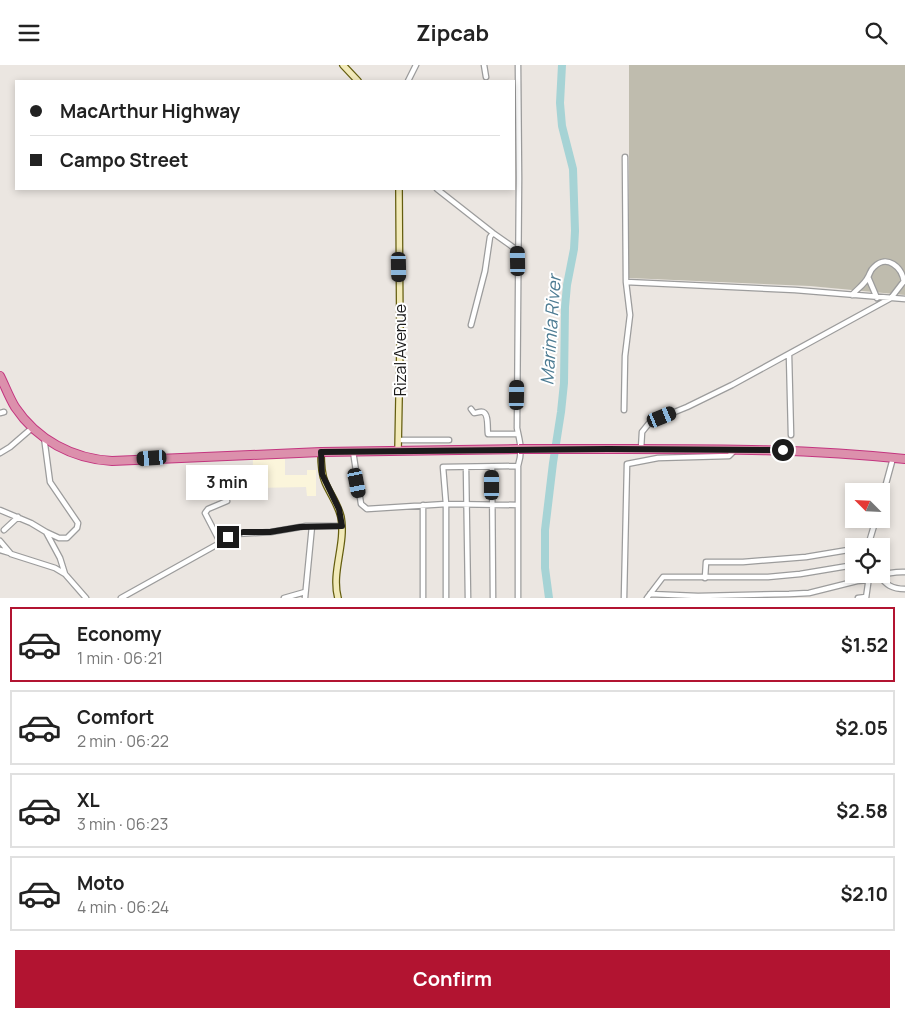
<!DOCTYPE html>
<meta charset="utf-8">
<style>
:root{--surface:#fff;--page:#f2f2f2;--text:#222;--muted:#767676;--line:#e0e0e0;--accent:#b21431}
body{margin:0;font-family:Manrope,sans-serif;background:var(--page);color:var(--text);height:100vh;display:flex;flex-direction:column;font-size:19px;white-space:nowrap}
*{box-sizing:border-box;margin:0}
p{font-size:16px;color:var(--muted)}
.icon{flex:none;width:28px;height:28px;fill:none;stroke:currentColor;stroke-width:2;stroke-linecap:round;stroke-linejoin:round}
.map{position:relative;height:533px;overflow:hidden}
.sheet{display:flex;flex-direction:column;background:var(--surface);flex:1}
.sheet>*{flex:none}
.banner{position:absolute;left:15px;top:15px;width:500px;height:110px;border-radius:0px;box-shadow:0 2px 8px #0003;display:grid;align-content:center;height:110px;padding:0 15px;background:var(--surface)}
.needle{width:32px;rotate:294deg}
.controls{position:absolute;left:845px;top:418px;display:grid;gap:10px}
.controls a{display:grid;place-items:center;width:45px;height:45px;border-radius:0px;background:var(--surface);box-shadow:0 2px 8px #0003;font-size:25px}
.end{position:absolute;width:22px;height:22px;margin:-11px;border:6px solid #1b1b1b;background:#fff;box-shadow:0 0 0 2px #fff}
.from{border-radius:50%}
.bubble{position:absolute;height:35px;border-radius:0px;background:var(--surface);box-shadow:0 2px 8px #0003;font-size:16px;font-weight:700;line-height:35px;text-align:center}
.car{position:absolute;width:15px;height:30px;margin:-15px -8px;border-radius:6px;box-shadow:0 0 4px 1px #0007;background:linear-gradient(#222 24%,#8ab4d8 0 40%,#222 0 76%,#8ab4d8 0 86%,#222 0)}
.banner b{display:flex;align-items:center;gap:18px;height:48px;font-size:19px}
.banner b+b{border-top:1px solid var(--line)}
.banner i{width:12px;height:12px;background:var(--text)}
ul{padding:9px 0 0;list-style:none}
li{display:flex;align-items:center;gap:15px;height:75px;margin:0 10px 8px;padding:0 5px;border:2px solid var(--line);border-radius:0px}
li div{flex:1}
li b{display:block;font-size:19px}
li em{font-style:normal;font-weight:700}
li.on{border-color:var(--accent)}
li>.icon{width:45px;height:45px;stroke-width:1.5}
.button{display:flex;gap:10px;margin-top:auto;padding:10px 15px}
.button a{flex:1;height:58px;border-radius:0px;background:var(--accent);color:#fff;font-size:20px;font-weight:700;line-height:58px;text-align:center}
header{display:flex;justify-content:space-between;align-items:center;height:65px;padding:0 15px;background:var(--surface);font-size:22px;font-weight:700}
.map>svg:first-child{display:block}
</style>
<header><svg class="icon" aria-label="menu" viewBox="0 0 24 24"><path d="M4 6h16M4 12h16M4 18h16"/></svg>Zipcab<svg class="icon" aria-label="search" viewBox="0 0 24 24"><circle cx="10" cy="10" r="6"/><path d="M15 15l6 6"/></svg></header>
<div class="map">
<svg width="905" height="533" viewBox="0 0 905 533">
<rect width="100%" height="100%" fill="#ebe6e1"/>
<path fill="#fbf5db" d="M253,394H285V410H307V405H316V431H307L306,422L252,423Z"/>
<path fill="#bfbcae" d="M629,0H905V230L810,221L629,213Z"/>
<g fill="none" stroke-linecap="round" stroke-linejoin="round">
<path stroke="#a6d3d5" stroke-width="8" d="M549,533L545,503V465L553,398L561,347L564,318L565,242L567,220L574,184L575,166L573,104L562,61L560,38L562,0"/>
<defs>
<path id="street" d="M484,0L486,12
M408,16L416,0
M437,124L493,168L517,185
M868,212L877,233
M626,217L795,225L905,234
M852,230C857,224 865,219 868,212C870,209 870,205 874,202C887,189 902,202 904,217
M471,260L485,206L490,172L493,168
M789,290L791,370
M471,344L474,348C477,348 480,346 483,347C489,349 487,364 488,369H518
M624,345L625,291L630,250L626,217L625,92
M0,348L4,347
M44,372L50,417L78,458L77,463L67,473H59L46,467
M399,375H449
M641,384L642,367L650,357L687,342L732,320L891,233L904,216
M353,386L361,439L367,444L446,439L518,440
M0,388L10,382L32,363
M466,402L468,533
M492,402L493,533
M881,437L893,393
M423,440V533
M0,445L31,458L46,467L60,493L65,509
M4,465L18,452
M0,476L11,489L55,503L65,509L86,533
M220,477L205,448L208,444L227,436
M868,481L876,454
M0,485L10,488
M870,509C882,511 893,506 905,507
M879,510C886,520 892,524 905,524
M705,513L706,497H743L806,492L854,484
M650,529L698,531L789,529L809,528L857,516L869,515
M121,533L236,469L271,467L306,461H342
M284,533L305,527
M305,533L312,461
M446,533V439L443,402L518,401
M518,533V401C523,385 520,378 517,363L519,113L518,0
M624,533L627,399L658,393L729,391L735,385
M647,533L663,512H768L800,509L854,500
M858,533L866,532
M866,533L869,512"/>
<path id="secondary" d="M343,0L358,16
M398,386L400,280L399,124
M321,387C321,397 321,408 325,417C330,429 338,439 341,452C346,479 331,507 338,533"/>
<path id="highway" d="M0,311C5,321 9,332 15,342C37,375 73,394 112,396L321,387L519,384
M626,384C719,384 812,384 905,394"/>
</defs>
<use href="#street" stroke="#9c9c9c" stroke-width="7"/>
<use href="#secondary" stroke="#655e0f" stroke-width="8"/>
<use href="#highway" stroke="#c3357f" stroke-width="10"/>
<use href="#street" stroke="#fff" stroke-width="4.5"/>
<use href="#secondary" stroke="#f2eab9" stroke-width="5.5"/>
<use href="#highway" stroke="#dc90ac" stroke-width="8"/>
<defs>
<path id="highway-bridge" d="M519,384H626"/>
</defs>
<use href="#highway-bridge" stroke="#c3357f" stroke-width="10" stroke-linecap="butt"/>
<use href="#highway-bridge" stroke="#dc90ac" stroke-width="8"/>
</g>
<g fill="none" stroke-linecap="round" stroke-linejoin="round">
<path stroke="#1b1b1b" stroke-width="6" d="M228,472L243,467H270L300,462L342,461L339,444L322,409L321,387L608,384L783,385"/>
</g>
<g text-anchor="middle" stroke-width="4" stroke-linejoin="round" paint-order="stroke">
<g font-size="16" fill="#1b1b1b" stroke="#fff">
<text transform="translate(400 285) rotate(-90)" y="6">Rizal Avenue</text>
</g>
<g font-size="18" font-style="italic" fill="#4c7b92" stroke="#fff">
<text transform="translate(551 265) rotate(-86)" y="6">Marimla River</text>
</g>
</g>
</svg>
<div class="controls">
<a><svg class="needle" viewBox="-14 -14 28 28"><path d="M0-13l5 13h-10z" fill="#e53935"/><path d="M0 13l5-13h-10z" fill="#767676"/></svg></a>
<a><svg class="icon" aria-label="locate" viewBox="0 0 24 24"><circle cx="12" cy="12" r="6"/><path d="M12 2v4M12 18v4M2 12h4M18 12h4"/></svg></a>
</div>
<i class="end from" style="left:783px;top:385px"></i>
<i class="end" style="left:228px;top:472px"></i>
<div class="bubble" style="left:186px;top:400px;width:82px">3 min</div>
<i class="car" style="left:518px;top:196px;rotate:359deg"></i>
<i class="car" style="left:399px;top:202px;rotate:179deg"></i>
<i class="car" style="left:517px;top:330px;rotate:1deg"></i>
<i class="car" style="left:662px;top:352px;rotate:68deg"></i>
<i class="car" style="left:152px;top:393px;rotate:266deg"></i>
<i class="car" style="left:357px;top:418px;rotate:169deg"></i>
<i class="car" style="left:492px;top:420px;rotate:0deg"></i>
<div class="banner">
<b><i class="from"></i>MacArthur Highway</b>
<b><i></i>Campo Street</b>
</div>
</div>
<section class="sheet">
<ul>
<li class="on"><svg class="icon" aria-label="car" viewBox="0 0 24 24"><path d="M5 17H2v-5l4-1 3-4h7l3 4 3 1v5h-3M9 17h6M6 11h13"/><circle cx="7" cy="17" r="2"/><circle cx="17" cy="17" r="2"/></svg><div><b>Economy</b><p>1 min · 06:21</p></div><em>$1.52</em></li>
<li><svg class="icon" aria-label="car" viewBox="0 0 24 24"><path d="M5 17H2v-5l4-1 3-4h7l3 4 3 1v5h-3M9 17h6M6 11h13"/><circle cx="7" cy="17" r="2"/><circle cx="17" cy="17" r="2"/></svg><div><b>Comfort</b><p>2 min · 06:22</p></div><em>$2.05</em></li>
<li><svg class="icon" aria-label="car" viewBox="0 0 24 24"><path d="M5 17H2v-5l4-1 3-4h7l3 4 3 1v5h-3M9 17h6M6 11h13"/><circle cx="7" cy="17" r="2"/><circle cx="17" cy="17" r="2"/></svg><div><b>XL</b><p>3 min · 06:23</p></div><em>$2.58</em></li>
<li><svg class="icon" aria-label="car" viewBox="0 0 24 24"><path d="M5 17H2v-5l4-1 3-4h7l3 4 3 1v5h-3M9 17h6M6 11h13"/><circle cx="7" cy="17" r="2"/><circle cx="17" cy="17" r="2"/></svg><div><b>Moto</b><p>4 min · 06:24</p></div><em>$2.10</em></li>
</ul>
<div class="button"><a>Confirm</a></div>
</section>
